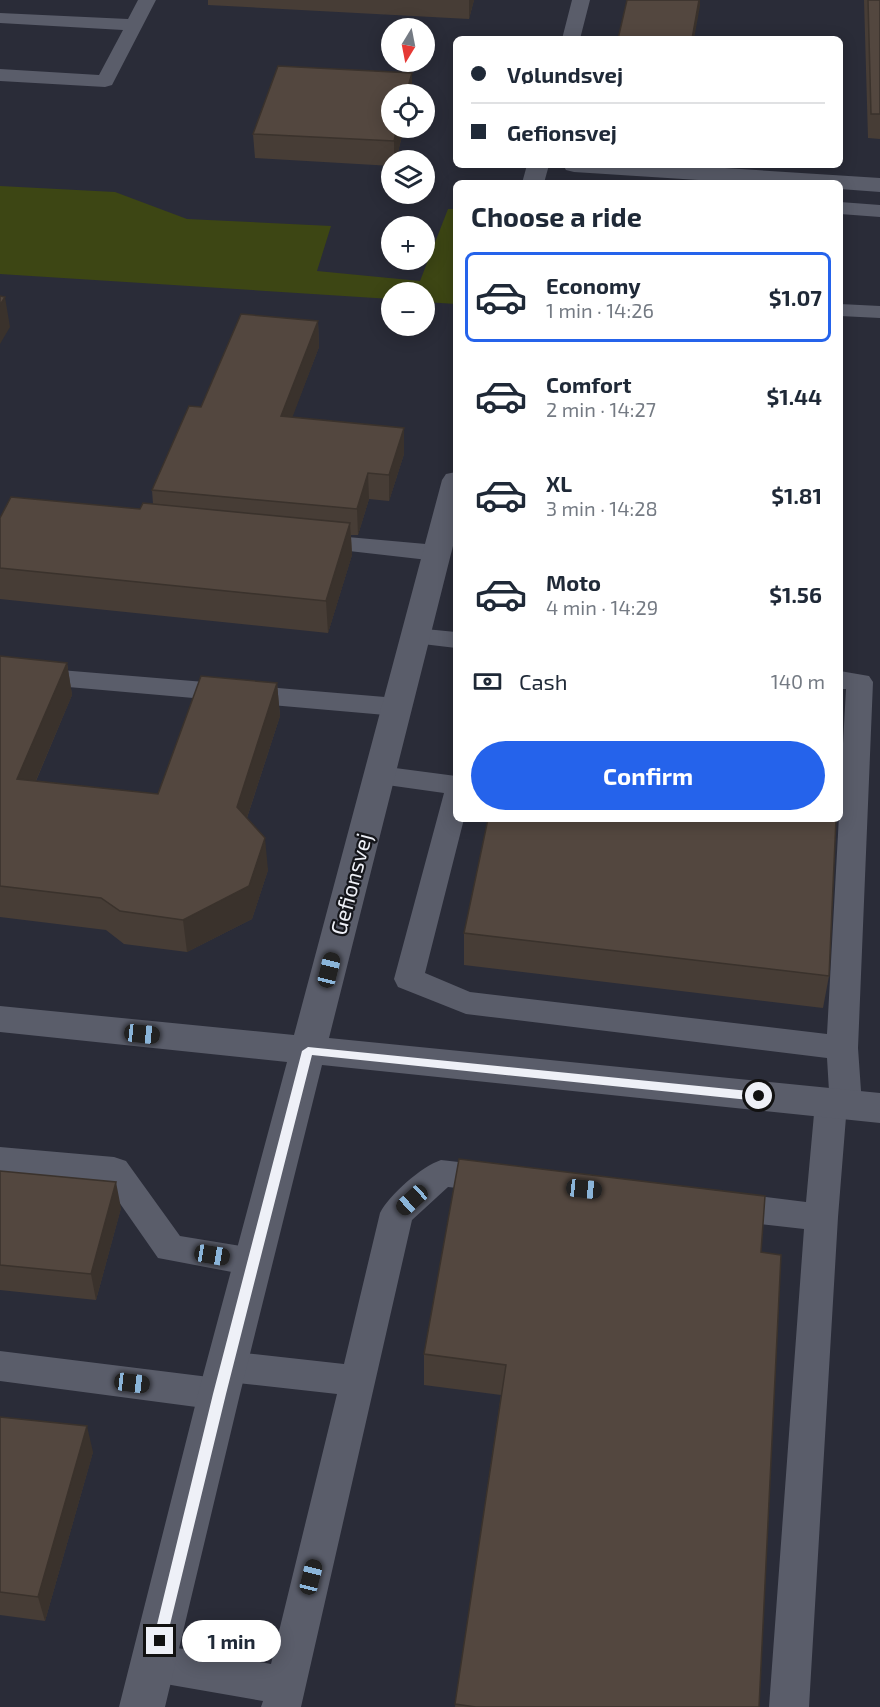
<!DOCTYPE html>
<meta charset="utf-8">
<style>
:root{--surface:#fff;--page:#f2f2f3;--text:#1f2937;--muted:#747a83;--line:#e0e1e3;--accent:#2563eb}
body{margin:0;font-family:"Exo 2",sans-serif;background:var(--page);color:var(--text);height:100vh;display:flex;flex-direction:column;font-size:22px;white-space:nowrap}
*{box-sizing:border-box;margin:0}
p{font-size:20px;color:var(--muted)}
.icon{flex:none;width:33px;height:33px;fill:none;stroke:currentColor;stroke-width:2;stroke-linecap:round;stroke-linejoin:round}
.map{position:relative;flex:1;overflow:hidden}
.details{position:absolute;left:453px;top:180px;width:390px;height:642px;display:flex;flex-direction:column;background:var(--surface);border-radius:9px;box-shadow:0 3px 15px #0003}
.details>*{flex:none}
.guide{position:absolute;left:453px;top:36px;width:390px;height:132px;border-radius:9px;box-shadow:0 3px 15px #0003;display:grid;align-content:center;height:132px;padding:0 18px;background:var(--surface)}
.needle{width:39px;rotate:190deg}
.controls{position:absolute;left:381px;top:18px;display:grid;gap:12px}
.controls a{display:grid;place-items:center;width:54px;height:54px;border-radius:50%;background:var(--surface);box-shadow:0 3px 15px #0003;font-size:30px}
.end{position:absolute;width:27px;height:27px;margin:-14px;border:8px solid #eef0f7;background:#111;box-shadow:0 0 0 3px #111}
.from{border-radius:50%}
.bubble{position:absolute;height:42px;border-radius:21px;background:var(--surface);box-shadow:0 3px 15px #0003;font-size:20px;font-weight:700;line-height:42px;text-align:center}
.car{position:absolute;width:18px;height:36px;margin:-18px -9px;border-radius:8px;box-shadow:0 0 4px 2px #0007;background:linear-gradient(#222 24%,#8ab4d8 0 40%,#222 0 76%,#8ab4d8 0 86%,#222 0)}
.guide b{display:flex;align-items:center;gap:21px;height:57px;font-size:22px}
.guide b+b{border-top:2px solid var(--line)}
.guide i{width:15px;height:15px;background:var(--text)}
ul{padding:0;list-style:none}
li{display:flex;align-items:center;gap:18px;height:90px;margin:0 12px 9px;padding:0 6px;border:3px solid transparent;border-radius:9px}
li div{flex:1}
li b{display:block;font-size:22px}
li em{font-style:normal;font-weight:700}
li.current{border-color:var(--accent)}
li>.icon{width:54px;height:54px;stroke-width:1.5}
h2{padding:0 18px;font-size:27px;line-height:72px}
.pay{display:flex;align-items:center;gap:15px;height:66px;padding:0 18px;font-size:22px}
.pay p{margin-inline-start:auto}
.button{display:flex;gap:12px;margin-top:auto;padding:12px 18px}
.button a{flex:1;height:69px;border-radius:36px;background:var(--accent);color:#fff;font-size:24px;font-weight:700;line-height:69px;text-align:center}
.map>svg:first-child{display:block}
</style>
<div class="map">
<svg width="880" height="1707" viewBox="0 0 880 1707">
<rect width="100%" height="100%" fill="#2a2c38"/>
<path fill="#3d4614" d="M0,186L115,192L187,219L331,226L317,271L420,281L448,209H456V304L425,302L424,292H392L391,299L0,274Z"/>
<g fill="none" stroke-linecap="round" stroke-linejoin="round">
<path fill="#5a5d6a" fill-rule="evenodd" d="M138,0H156L112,85L105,87L0,81V69L99,75L123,30L0,23V13L128,19Z
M572,0H590L580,39H562Z
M840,202L880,205V217L840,214Z
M840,304L880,306V318L840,316Z
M314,534L437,545L446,548L449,553L446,558L437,561L305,546L302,541L305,536Z
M415,628L456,632V648L406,642L402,636L406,630Z
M0,665L397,698L406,701L410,707L406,713L397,716L0,681Z
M840,671L869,676L873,682L858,1048L862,1105L857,1114L846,1117L838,1217L809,1707H769L804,1229L725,1220L713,1216L708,1206L713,1196L725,1192L806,1202L815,1103L820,1094L829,1091L827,1058L466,1014L398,987L394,979L444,793L380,784L370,782L366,775L370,768L380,766L456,776V819H464L425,973L470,992L827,1034L846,689H840Z
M0,1147L114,1157L126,1161L180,1236L253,1248L265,1252L270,1262L265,1272L253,1276L158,1258L105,1182L0,1173Z
M441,1160L494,1166L506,1170L510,1179L506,1188L494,1192L448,1187L412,1220L301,1707H261L263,1701L154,1682L140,1676L134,1663L140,1650L154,1644L271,1664L337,1394L228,1382L232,1383L237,1394L232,1405L219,1410L0,1381V1351L217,1378L214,1377L208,1366L214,1355L226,1351L344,1364L380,1213C389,1195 422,1166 441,1160Z"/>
<path fill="#5a5d6a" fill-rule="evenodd" d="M527,165H549L544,183H522Z
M563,165H678L880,178V192L840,189V183H745L574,172L566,170Z
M456,472V534L329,1038L880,1093V1123L322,1065L240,1394L165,1707H119L198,1394L287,1062L0,1032V1006L294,1035L442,480L446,474Z"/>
</g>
<path fill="#473d36" d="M208,0H474L469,19L208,5Z
M864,0H880V139L868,138Z
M412,73V94H392L404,128L396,160H392V166L255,158L253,134Z
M318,321L319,347L292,417L404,428V454L389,501L369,499L358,535H351L352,555L328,633L0,599V518L140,509L153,504L152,490L201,407Z
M0,656L67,663L72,695L36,781L158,794L277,683L280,716L247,818L268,870L252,919L187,952L124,944L106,930L0,917Z
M464,933L829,976L823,1008L464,965Z
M0,1171L121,1208L96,1300L0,1290Z
M761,1252L759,1707H455L501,1395L424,1385V1354Z
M0,1417L93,1452L45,1621L0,1615Z"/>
<path fill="#3a322c" d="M469,0H474L469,19Z
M699,0H700V6L694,39H692Z
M412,73V94H406Z
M397,128H404L396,160H394V141Z
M5,297L10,327L0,344V305Z
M318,321L319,347L283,442L281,416Z
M404,428V454L389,501V475Z
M368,473L369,499L358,535L357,509Z
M350,523L352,555L328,633L326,601Z
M67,663L72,695L23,811L17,779Z
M277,683L280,716L240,839L237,807Z
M265,838L268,870L252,919L187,952L183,920Z
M116,1182L121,1208L96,1300L91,1274Z
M87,1426L93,1452L45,1621L38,1597Z"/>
<path fill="#53473f" stroke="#3a322c" stroke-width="1.5" d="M627,0H699L692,39H618Z
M868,0H880V114H871Z
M278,66L412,73L406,94H392V128H397L394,141L253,134Z
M0,296L5,297L0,305Z
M241,314L318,321L281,416L404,428L389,475L368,473L357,509L152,490L189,406L201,407Z
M11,497L140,509L143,503L350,523L326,601L0,568V518Z
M0,656L67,663L17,779L158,794L201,676L277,683L237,807L265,838L249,886L183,920L120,911L101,898L0,886Z
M488,819H836L829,976L464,933Z
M459,1159L765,1196L761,1252L781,1255L759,1707H476L455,1704L506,1365L424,1354Z
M0,1171L116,1182L91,1274L0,1265Z
M0,1417L87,1426L38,1597L0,1592Z"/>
<path fill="#eef0f7" d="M308,1047L759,1092L765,1096L759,1101L312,1055L226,1394L166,1641L164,1645L160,1647L155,1645L153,1641L213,1394L302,1051Z"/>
<g text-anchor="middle" stroke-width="4.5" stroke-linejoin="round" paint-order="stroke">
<g font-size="22" fill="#eef0f7" stroke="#14151a">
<text transform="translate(351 884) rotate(-75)" y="8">Gefionsvej</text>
</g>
</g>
</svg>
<div class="controls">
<a><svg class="needle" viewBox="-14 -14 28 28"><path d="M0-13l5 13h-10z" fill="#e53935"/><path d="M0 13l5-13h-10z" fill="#747a83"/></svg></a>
<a><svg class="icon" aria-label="locate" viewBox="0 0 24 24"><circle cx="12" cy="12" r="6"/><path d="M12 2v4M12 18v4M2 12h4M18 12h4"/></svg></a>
<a><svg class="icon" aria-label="layers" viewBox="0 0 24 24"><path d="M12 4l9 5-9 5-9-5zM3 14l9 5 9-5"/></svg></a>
<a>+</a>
<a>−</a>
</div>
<i class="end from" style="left:759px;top:1096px"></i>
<i class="end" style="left:160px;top:1641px"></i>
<div class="bubble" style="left:182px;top:1620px;width:99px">1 min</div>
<i class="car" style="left:329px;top:970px;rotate:14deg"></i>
<i class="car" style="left:142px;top:1034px;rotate:96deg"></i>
<i class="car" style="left:584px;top:1189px;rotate:96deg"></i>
<i class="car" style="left:412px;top:1200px;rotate:228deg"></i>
<i class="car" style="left:212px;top:1255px;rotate:99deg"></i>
<i class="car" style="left:132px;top:1383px;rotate:97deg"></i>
<i class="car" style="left:311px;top:1577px;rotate:14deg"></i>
<div class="guide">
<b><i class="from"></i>Vølundsvej</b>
<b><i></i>Gefionsvej</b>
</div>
<section class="details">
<h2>Choose a ride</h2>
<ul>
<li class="current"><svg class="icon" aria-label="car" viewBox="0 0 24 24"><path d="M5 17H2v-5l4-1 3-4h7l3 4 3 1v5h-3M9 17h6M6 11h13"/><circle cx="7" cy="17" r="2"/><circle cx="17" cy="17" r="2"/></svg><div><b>Economy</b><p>1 min · 14:26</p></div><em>$1.07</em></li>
<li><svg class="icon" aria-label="car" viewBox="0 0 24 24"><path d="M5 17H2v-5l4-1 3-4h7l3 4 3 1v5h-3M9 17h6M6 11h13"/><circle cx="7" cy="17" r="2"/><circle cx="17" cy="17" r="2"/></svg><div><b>Comfort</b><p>2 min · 14:27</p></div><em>$1.44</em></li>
<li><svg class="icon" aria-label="car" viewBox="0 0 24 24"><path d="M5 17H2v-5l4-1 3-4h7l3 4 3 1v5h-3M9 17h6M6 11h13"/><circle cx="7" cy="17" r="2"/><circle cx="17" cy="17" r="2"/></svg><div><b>XL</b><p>3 min · 14:28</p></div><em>$1.81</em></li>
<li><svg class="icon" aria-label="car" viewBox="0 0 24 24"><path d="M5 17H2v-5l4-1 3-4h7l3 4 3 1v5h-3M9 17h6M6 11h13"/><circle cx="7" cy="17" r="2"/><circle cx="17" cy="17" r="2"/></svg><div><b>Moto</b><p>4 min · 14:29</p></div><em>$1.56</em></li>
</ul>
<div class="pay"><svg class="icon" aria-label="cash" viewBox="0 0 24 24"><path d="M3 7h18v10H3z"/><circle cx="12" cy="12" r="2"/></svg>Cash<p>140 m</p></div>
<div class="button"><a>Confirm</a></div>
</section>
</div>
